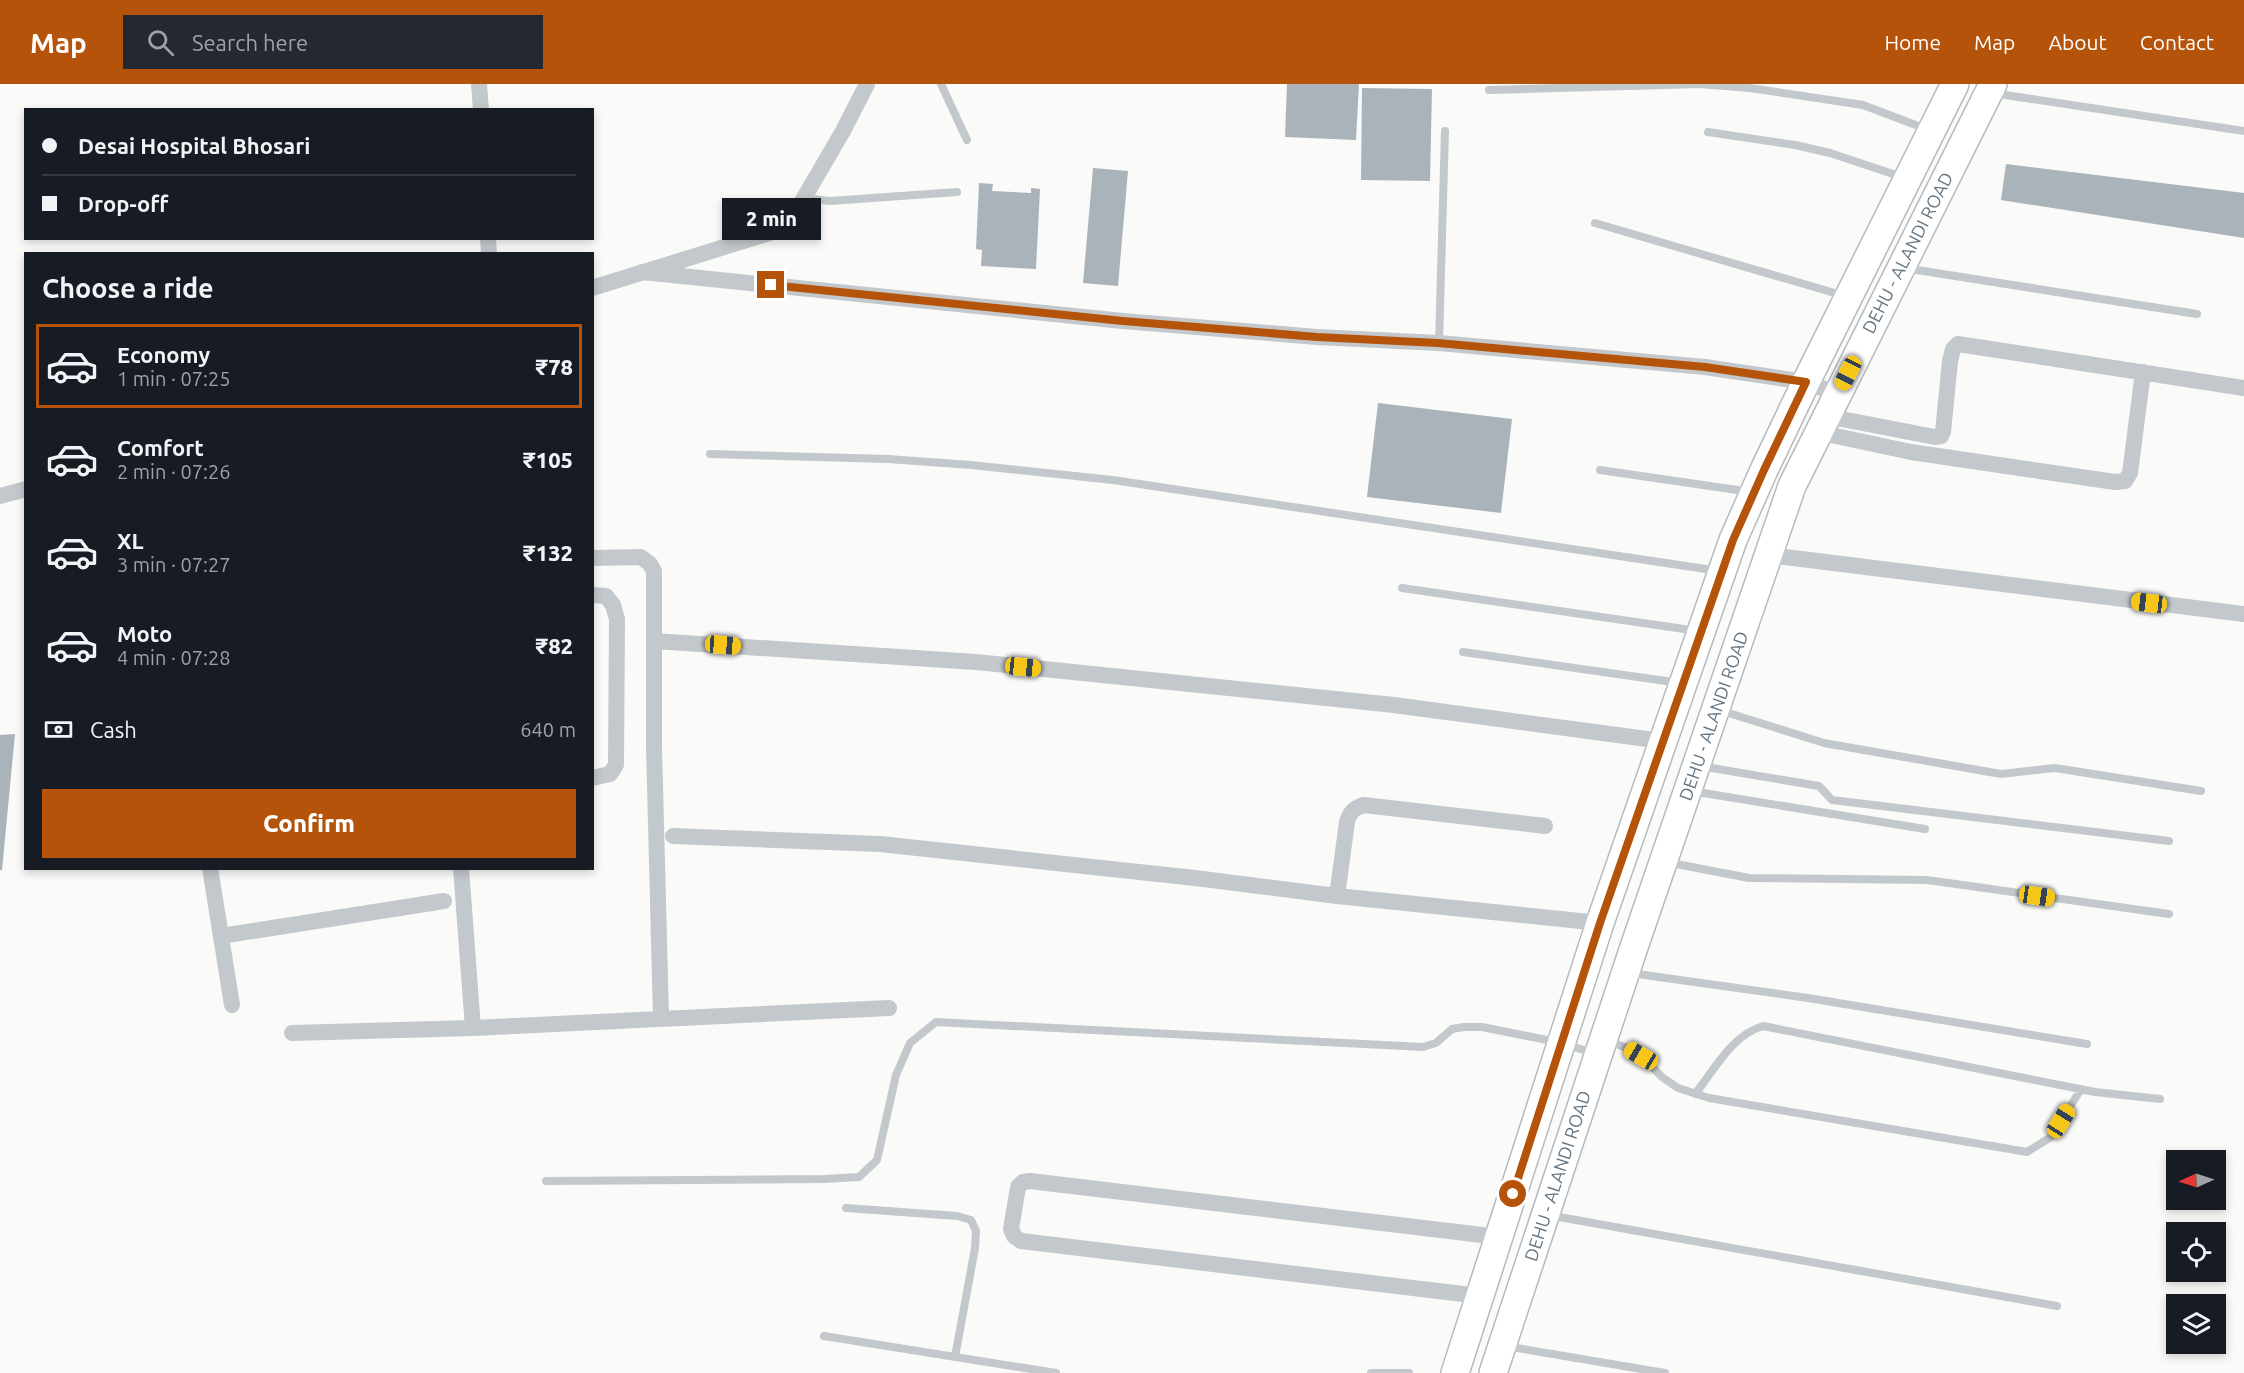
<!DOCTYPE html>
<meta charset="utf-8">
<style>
:root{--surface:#171b24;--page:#242831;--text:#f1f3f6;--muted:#9ea1a6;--line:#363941;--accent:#b45309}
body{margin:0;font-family:Ubuntu,sans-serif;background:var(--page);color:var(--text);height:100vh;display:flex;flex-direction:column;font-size:22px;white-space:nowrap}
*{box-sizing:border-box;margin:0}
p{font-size:20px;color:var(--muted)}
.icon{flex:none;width:33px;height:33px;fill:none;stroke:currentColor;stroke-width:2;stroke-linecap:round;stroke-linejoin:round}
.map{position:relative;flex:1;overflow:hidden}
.drawer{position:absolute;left:24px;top:168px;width:570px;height:618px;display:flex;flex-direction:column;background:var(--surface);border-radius:0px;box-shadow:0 3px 9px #0003}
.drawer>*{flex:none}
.guide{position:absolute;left:24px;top:24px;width:570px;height:132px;border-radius:0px;box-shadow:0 3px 9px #0003;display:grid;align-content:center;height:132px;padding:0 18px;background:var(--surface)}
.needle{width:39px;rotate:267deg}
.controls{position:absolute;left:2166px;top:1066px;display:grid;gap:12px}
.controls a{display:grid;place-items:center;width:60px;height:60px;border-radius:0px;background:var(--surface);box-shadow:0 3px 9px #0003;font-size:30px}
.end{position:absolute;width:27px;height:27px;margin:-14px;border:8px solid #b45309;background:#fff;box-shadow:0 0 0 3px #fff}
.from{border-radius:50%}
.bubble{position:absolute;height:42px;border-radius:0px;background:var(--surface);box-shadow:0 3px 9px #0003;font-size:20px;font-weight:800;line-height:42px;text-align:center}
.car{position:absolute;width:18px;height:36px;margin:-18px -9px;border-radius:8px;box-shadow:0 0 4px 2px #0007;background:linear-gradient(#f5c518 24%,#345 0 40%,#f5c518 0 76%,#345 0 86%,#f5c518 0)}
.guide b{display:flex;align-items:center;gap:21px;height:57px;font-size:22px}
.guide b+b{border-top:2px solid var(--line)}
.guide i{width:15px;height:15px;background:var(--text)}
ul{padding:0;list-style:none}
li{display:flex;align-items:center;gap:18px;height:84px;margin:0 12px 9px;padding:0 6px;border:3px solid transparent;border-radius:0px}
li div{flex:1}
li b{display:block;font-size:22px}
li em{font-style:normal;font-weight:800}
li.selected{border-color:var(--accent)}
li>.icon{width:54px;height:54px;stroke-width:1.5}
h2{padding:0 18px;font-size:27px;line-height:72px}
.pay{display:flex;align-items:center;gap:15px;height:66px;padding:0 18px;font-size:22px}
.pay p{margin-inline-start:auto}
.action{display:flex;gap:12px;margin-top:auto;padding:12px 18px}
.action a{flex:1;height:69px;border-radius:0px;background:var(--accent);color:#fff;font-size:24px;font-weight:800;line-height:69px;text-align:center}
header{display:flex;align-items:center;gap:36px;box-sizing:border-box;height:84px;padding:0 30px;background:var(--accent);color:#fff}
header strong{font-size:28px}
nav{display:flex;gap:33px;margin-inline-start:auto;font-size:21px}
.search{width:420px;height:54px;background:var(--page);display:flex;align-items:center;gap:15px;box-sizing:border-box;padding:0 21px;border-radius:0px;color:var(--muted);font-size:22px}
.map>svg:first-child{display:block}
</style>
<header>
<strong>Map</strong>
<div class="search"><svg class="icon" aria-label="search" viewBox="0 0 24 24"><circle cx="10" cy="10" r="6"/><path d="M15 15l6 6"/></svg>Search here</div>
<nav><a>Home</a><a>Map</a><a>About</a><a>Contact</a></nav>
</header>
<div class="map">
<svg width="2244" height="1289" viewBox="0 0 2244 1289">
<rect width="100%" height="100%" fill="#fafaf8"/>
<path fill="#aab3b9" d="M1287,0H1359L1356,56L1285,53Z
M1362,4L1432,5L1430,97L1361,96Z
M2006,80L2244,109V154L2001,116Z
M1093,84L1128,87L1118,202L1083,199Z
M979,99L993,100L992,107L1031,109V104L1040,105L1036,185L981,182L982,166L976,165Z
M1378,319L1512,335L1501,429L1367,413Z
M15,650L2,786H0V651Z"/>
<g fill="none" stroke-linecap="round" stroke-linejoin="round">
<defs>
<path id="primary" d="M1455,1289L1600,839L1733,456L1764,386L1806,298L1955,0
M1493,1289L1634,863L1792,402L1993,0"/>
</defs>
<use href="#primary" stroke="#b5babe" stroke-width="30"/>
<path stroke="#c3c8cc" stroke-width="8" d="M941,0L967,56
M1489,6L1699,0L1750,4L1863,21L1929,46
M1992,9L2244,47
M1708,48L1795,61L1830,69L1905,94
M804,114L830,117L957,108
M1595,139L1845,212
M1904,184L2197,230
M1439,259L1445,47
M710,370L888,375L971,381L1113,396L1719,487
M1600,386L1751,408
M1402,504L1698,547
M1463,568L1680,599
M1719,626L1824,659L2001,690L2055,684L2201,707
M1700,682L1819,702L1832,716L2169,757
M1691,707L1925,745
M1666,778L1749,794L1927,796L2169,830
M1630,889L1808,914L2087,960
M1606,956L1627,964L1641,972L1662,993L1678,1004L1709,1014L2027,1068L2051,1053L2081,1005
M1695,1010C1715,985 1732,951 1763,942L2095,1008L2160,1015
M546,1097L823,1095L859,1093L877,1076L896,991L910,959L936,938L1423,963L1436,959L1452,945L1464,943H1482L1562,959L1596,970
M846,1124L957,1132L971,1136L976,1147L975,1164L955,1273
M1548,1131L2057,1222
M824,1252L1056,1289
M1505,1262L1665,1289
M1371,1289H1409"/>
<path stroke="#c3c8cc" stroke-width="16" d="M479,0L481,26
M488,154L489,170
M642,188L1123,237L1317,253L1439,259L1705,283L1806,298L1837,310
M592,204L776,147L794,131L843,47L867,0
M1826,332L1935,353L1941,352L1943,348L1950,277L1953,265L1958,260L2244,304
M1817,348L1911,368L2115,398L2125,397L2130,389L2143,288
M0,412L26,405
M1769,471L2244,530
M592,474L641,473L650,480L654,487V662L661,934
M592,511L606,512L613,521L617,535L616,681L610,690L592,694
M654,557L976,578L1394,621L1662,657
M673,752L880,760L1195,794L1337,812L1600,839
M210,784L232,921
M461,784L473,944L889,924
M1337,812L1347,738C1350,728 1354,724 1364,721L1545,742
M221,852L444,817
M292,949L473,944
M1480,1212L1021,1157L1014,1152L1011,1145L1018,1103L1023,1098L1030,1097L1499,1153"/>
<use href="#primary" stroke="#fff" stroke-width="27"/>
</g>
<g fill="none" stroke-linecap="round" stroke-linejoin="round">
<path stroke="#b45309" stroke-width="8" d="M771,201L1123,237L1317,253L1438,259L1705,283L1806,298L1764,386L1733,456L1600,839L1513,1110"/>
</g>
<g text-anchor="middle" stroke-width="6" stroke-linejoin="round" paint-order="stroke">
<g font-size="18" fill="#657683" stroke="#fff">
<text transform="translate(1908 169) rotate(-63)" y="6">DEHU - ALANDI ROAD</text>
<text transform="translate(1714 632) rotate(-71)" y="6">DEHU - ALANDI ROAD</text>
<text transform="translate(1558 1092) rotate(-72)" y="6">DEHU - ALANDI ROAD</text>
</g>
</g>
</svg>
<div class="controls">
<a><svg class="needle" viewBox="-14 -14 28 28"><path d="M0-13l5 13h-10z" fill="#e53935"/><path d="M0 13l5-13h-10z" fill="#9ea1a6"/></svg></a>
<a><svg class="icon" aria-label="locate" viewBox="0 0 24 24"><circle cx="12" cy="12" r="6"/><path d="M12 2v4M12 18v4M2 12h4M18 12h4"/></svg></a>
<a><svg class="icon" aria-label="layers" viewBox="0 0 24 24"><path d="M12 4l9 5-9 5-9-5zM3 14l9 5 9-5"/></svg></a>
</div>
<i class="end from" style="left:1513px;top:1110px"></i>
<i class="end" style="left:771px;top:201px"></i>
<div class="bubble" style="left:722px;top:114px;width:99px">2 min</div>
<i class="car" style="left:1848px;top:289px;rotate:207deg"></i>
<i class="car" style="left:2149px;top:519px;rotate:277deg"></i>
<i class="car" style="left:723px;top:561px;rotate:94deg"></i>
<i class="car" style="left:1023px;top:583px;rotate:96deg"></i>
<i class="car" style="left:2037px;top:812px;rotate:98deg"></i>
<i class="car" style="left:1641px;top:972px;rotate:300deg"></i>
<i class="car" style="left:2061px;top:1037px;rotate:32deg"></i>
<div class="guide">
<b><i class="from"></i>Desai Hospital Bhosari</b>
<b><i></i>Drop-off</b>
</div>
<section class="drawer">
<h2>Choose a ride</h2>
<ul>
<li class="selected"><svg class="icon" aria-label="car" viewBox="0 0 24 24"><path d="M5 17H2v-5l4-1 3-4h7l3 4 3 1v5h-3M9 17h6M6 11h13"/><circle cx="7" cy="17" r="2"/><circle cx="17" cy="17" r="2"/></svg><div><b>Economy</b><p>1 min · 07:25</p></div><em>₹78</em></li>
<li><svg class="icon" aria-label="car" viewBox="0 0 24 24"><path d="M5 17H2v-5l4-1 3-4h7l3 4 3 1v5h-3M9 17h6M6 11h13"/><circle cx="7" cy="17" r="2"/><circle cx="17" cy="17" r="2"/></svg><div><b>Comfort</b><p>2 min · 07:26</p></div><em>₹105</em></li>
<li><svg class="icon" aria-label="car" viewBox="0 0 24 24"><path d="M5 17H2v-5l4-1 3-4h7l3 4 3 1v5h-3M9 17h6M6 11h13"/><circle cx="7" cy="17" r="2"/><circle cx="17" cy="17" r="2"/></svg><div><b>XL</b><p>3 min · 07:27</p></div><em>₹132</em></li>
<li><svg class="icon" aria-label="car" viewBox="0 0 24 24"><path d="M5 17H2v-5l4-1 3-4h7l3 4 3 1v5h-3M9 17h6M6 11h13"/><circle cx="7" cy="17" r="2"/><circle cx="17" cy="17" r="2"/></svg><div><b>Moto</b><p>4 min · 07:28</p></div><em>₹82</em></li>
</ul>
<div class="pay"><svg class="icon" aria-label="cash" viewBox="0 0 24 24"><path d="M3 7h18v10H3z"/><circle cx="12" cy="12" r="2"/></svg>Cash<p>640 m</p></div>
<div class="action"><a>Confirm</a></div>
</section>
</div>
